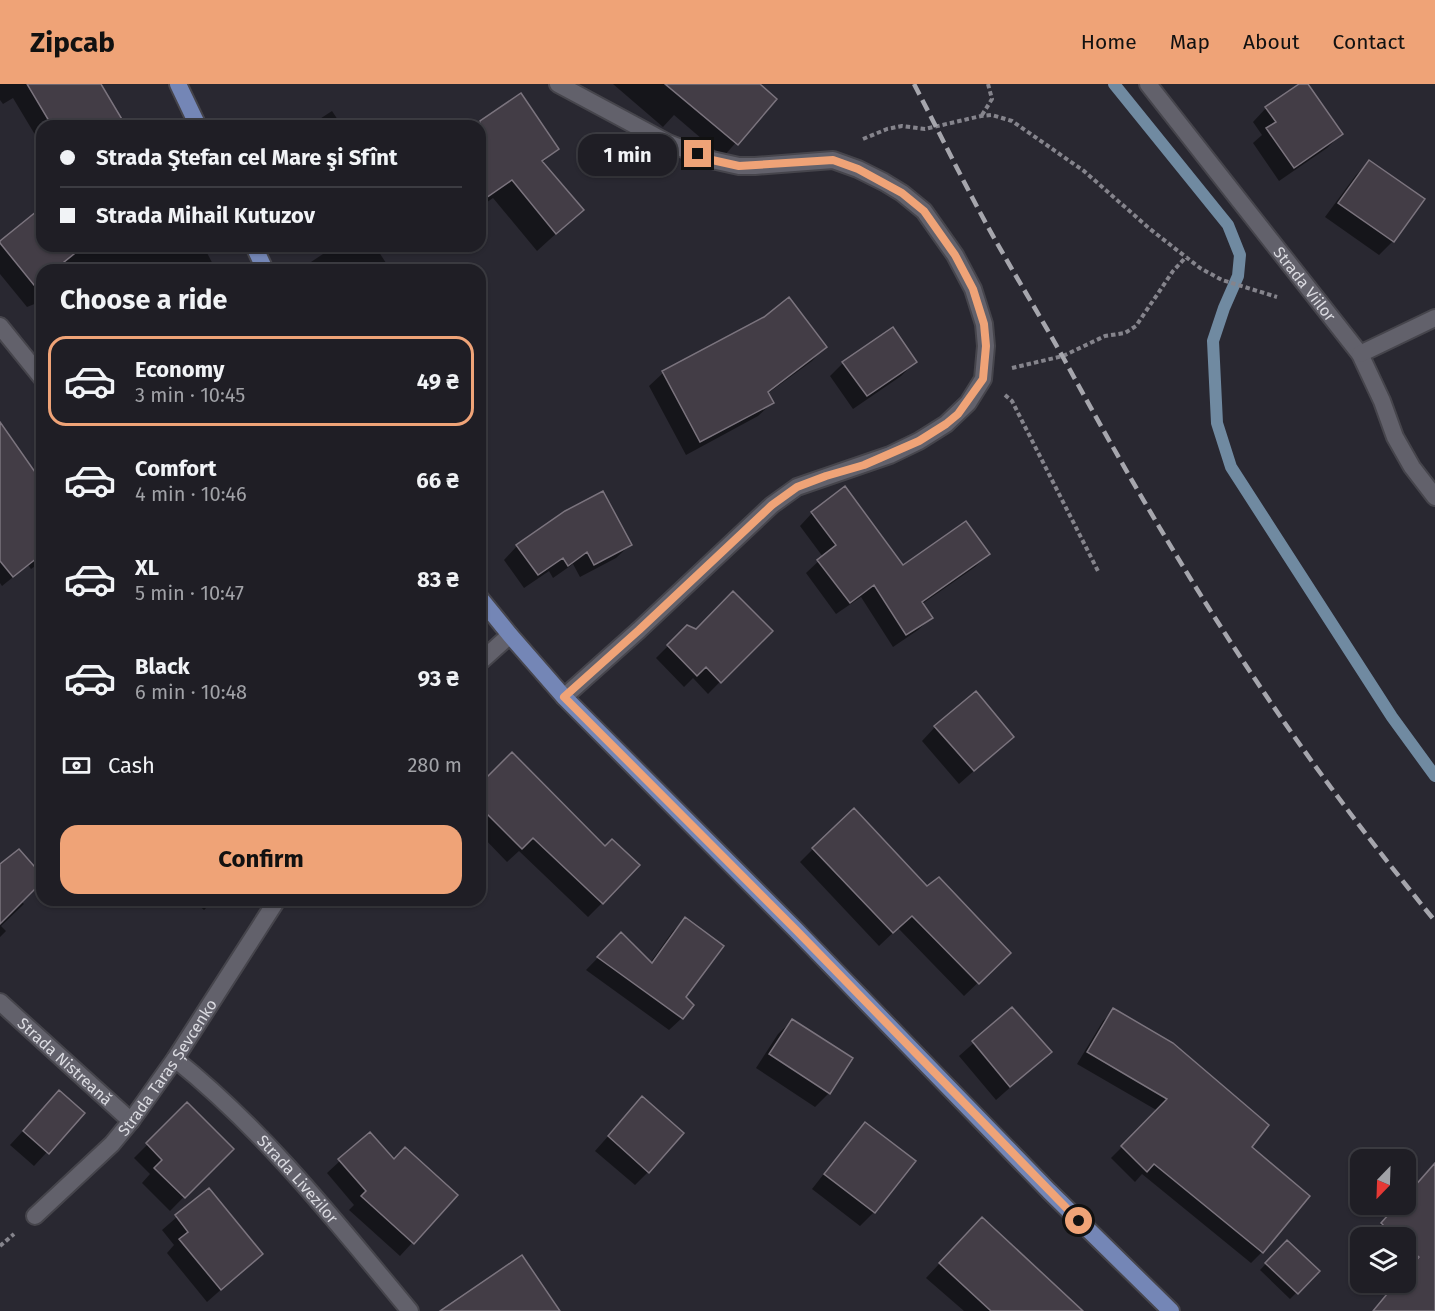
<!DOCTYPE html>
<meta charset="utf-8">
<style>
:root{--surface:#1f1e25;--page:#2c2b32;--text:#f1f3f6;--muted:#a1a2a7;--line:#3c3c42;--accent:#efa377}
body{margin:0;font-family:"Fira Sans",sans-serif;background:var(--page);color:var(--text);height:100vh;display:flex;flex-direction:column;font-size:22px;white-space:nowrap}
*{box-sizing:border-box;margin:0}
p{font-size:20px;color:var(--muted)}
.icon{flex:none;width:33px;height:33px;fill:none;stroke:currentColor;stroke-width:2;stroke-linecap:round;stroke-linejoin:round}
.map{position:relative;flex:1;overflow:hidden}
.sheet{position:absolute;left:36px;top:180px;width:450px;height:642px;display:flex;flex-direction:column;background:var(--surface);border-radius:18px;box-shadow:0 2px 4px #0004,0 0 0 2px var(--line)}
.sheet>*{flex:none}
.guide{position:absolute;left:36px;top:36px;width:450px;height:132px;border-radius:18px;box-shadow:0 2px 4px #0004,0 0 0 2px var(--line);display:grid;align-content:center;height:132px;padding:0 24px;background:var(--surface)}
.needle{width:39px;rotate:203deg}
.tools{position:absolute;left:1350px;top:1065px;display:grid;gap:12px}
.tools a{display:grid;place-items:center;width:66px;height:66px;border-radius:12px;background:var(--surface);box-shadow:0 2px 4px #0004,0 0 0 2px var(--line);font-size:30px}
.end{position:absolute;width:27px;height:27px;margin:-14px;border:8px solid #efa377;background:#111;box-shadow:0 0 0 3px #111}
.from{border-radius:50%}
.bubble{position:absolute;height:42px;border-radius:18px;background:var(--surface);box-shadow:0 2px 4px #0004,0 0 0 2px var(--line);font-size:20px;font-weight:700;line-height:42px;text-align:center}
.guide b{display:flex;align-items:center;gap:21px;height:57px;font-size:22px}
.guide b+b{border-top:2px solid var(--line)}
.guide i{width:15px;height:15px;background:var(--text)}
ul{padding:0;list-style:none}
li{display:flex;align-items:center;gap:18px;height:90px;margin:0 12px 9px;padding:0 12px;border:3px solid transparent;border-radius:18px}
li div{flex:1}
li b{display:block;font-size:22px}
li em{font-style:normal;font-weight:700}
li.current{border-color:var(--accent)}
li>.icon{width:54px;height:54px;stroke-width:1.5}
h2{padding:0 24px;font-size:27px;line-height:72px}
.pay{display:flex;align-items:center;gap:15px;height:66px;padding:0 24px;font-size:22px}
.pay p{margin-inline-start:auto}
.button{display:flex;gap:12px;margin-top:auto;padding:12px 24px}
.button a{flex:1;height:69px;border-radius:18px;background:var(--accent);color:#111;font-size:24px;font-weight:700;line-height:69px;text-align:center}
header{display:flex;align-items:center;gap:36px;box-sizing:border-box;height:84px;padding:0 30px;background:var(--accent);color:#111}
header strong{font-size:28px}
nav{display:flex;gap:33px;margin-inline-start:auto;font-size:21px}
.map>svg:first-child{display:block}
</style>
<header>
<strong>Zipcab</strong>
<nav><a>Home</a><a>Map</a><a>About</a><a>Contact</a></nav>
</header>
<div class="map">
<svg width="1435" height="1227" viewBox="0 0 1435 1227">
<rect width="100%" height="100%" fill="#292831"/>
<path fill="#0007" d="M0,0H99L124,42H42V58L40,59L13,14L3,20L0,16Z
M613,0H758L775,15L723,73L674,31L663,43Z
M1302,0H1307L1341,50L1327,64L1279,97L1253,59L1262,51L1253,38L1266,24Z
M520,11L557,65L542,79L582,126L537,167L493,114L480,123V42H475Z
M332,27L342,42H309Z
M1369,78L1423,116L1393,157L1379,171L1325,133L1356,91Z
M42,139V162H199L203,169L206,167L216,186H42V217L27,223L0,190V158Z
M335,162H375L388,182L384,186H303L311,178Z
M825,263L812,277L767,310L772,319L758,332L686,371L649,302L663,289Z
M915,278L901,292L853,325L830,292L843,279Z
M0,340L42,401V485L38,480L31,485L28,481L2,502L0,499Z
M812,429L903,483L988,470L975,483L922,520L931,534L918,546L893,563L861,513L836,530L806,489L823,473L800,442Z
M630,461L616,474L580,493L573,480L553,494L549,487L524,504L504,476L517,462Z
M687,543L696,547H770L708,610L693,594L684,603L656,574Z
M935,643L1012,653L959,700L922,657Z
M480,702L602,819L588,833L519,767L507,778L480,750Z
M813,765L927,804L1009,869L964,912L898,844L879,862L800,778Z
M0,778L2,781L42,793V796L21,817L24,820L1,842L6,847L0,853Z
M193,816H214L204,826Z
M685,835V914L682,934L669,946L586,886L621,850L650,879L673,847Z
M1012,925L1050,968L996,1016L959,972Z
M1114,926L1250,1064L1262,1168L1251,1179L1142,1090L1135,1098L1111,1074L1158,1027L1077,980L1103,937Z
M792,937L829,1009L815,1023L756,984L778,950Z
M642,1014L648,1088L635,1101L595,1067Z
M187,1021L231,1065L170,1127L142,1099L150,1090L134,1074Z
M46,1022L83,1029L34,1082L10,1061Z
M866,1040L913,1077L874,1128L860,1142L812,1105L852,1054Z
M369,1050L394,1077L456,1111L400,1172L349,1126L354,1121L327,1089Z
M1435,1103V1227H1373L1397,1198H1406V1189L1408,1186L1406,1184V1154L1370,1152L1399,1120H1406V1113L1412,1105Z
M208,1106L261,1170L207,1218L167,1169L174,1161L162,1146Z
M968,1149L1072,1227H964L926,1194Z
M1287,1158L1318,1187L1290,1215L1260,1186Z"/>
<g fill="none" stroke-linecap="round" stroke-linejoin="round">
<path stroke="#708aa1" stroke-width="12" d="M1114,0L1228,141L1240,171L1238,192L1224,224L1213,257L1217,339L1231,383L1392,633L1435,692"/>
</g>
<path fill="#433d46" stroke="#7b747e" stroke-width="1.5" d="M27,0H101L126,42H52Z
M665,0H760L777,15L738,61Z
M1299,0H1308L1343,50L1294,84L1266,44L1276,38L1265,23Z
M521,9L559,65L542,77L584,126L556,150L512,96L480,118V37Z
M1369,76L1425,115L1394,158L1338,119Z
M42,123V162H84L54,186H42V211L0,159V157Z
M789,213L827,263L768,308L774,319L700,358L662,287L764,233Z
M893,243L917,278L867,312L842,278Z
M0,338L42,398V470L13,493L0,477Z
M845,402L903,481L966,437L990,470L922,518L933,534L906,551L874,501L850,519L817,476L836,461L811,428Z
M603,407L632,461L594,481L587,468L568,482L563,474L538,491L516,461L565,427Z
M733,507L773,547L721,599L706,583L697,592L667,561L687,541L696,545Z
M976,607L1014,653L974,687L934,642Z
M512,668L605,762L612,755L640,781L603,820L533,754L522,765L480,723V700Z
M854,724L927,802L939,793L1011,869L979,900L912,832L893,849L812,764Z
M19,765L42,791V798L0,840V780Z
M685,833L724,862L686,913L694,921L683,935L597,873L621,848L652,879Z
M1012,923L1052,968L1010,1003L972,957Z
M1113,924L1173,959L1269,1041L1252,1063L1310,1112L1263,1169L1154,1080L1147,1088L1121,1062L1167,1015L1087,968Z
M792,935L853,974L830,1010L769,970Z
M59,1006L85,1029L49,1070L23,1047Z
M642,1012L684,1049L649,1089L608,1052Z
M187,1018L234,1065L185,1114L154,1084L162,1076L146,1059Z
M865,1038L916,1077L875,1129L824,1090Z
M370,1048L394,1075L405,1063L458,1111L414,1160L361,1112L366,1107L338,1075Z
M1435,1079V1227H1373L1397,1198H1406V1189L1419,1173L1406,1162V1154H1397L1381,1139L1398,1120H1406V1112Z
M209,1104L263,1170L221,1206L179,1155L188,1148L175,1131Z
M982,1133L1083,1227H991L939,1179Z
M1287,1156L1320,1187L1298,1210L1265,1179Z
M522,1171L560,1227H440Z"/>
<g fill="none" stroke-linecap="round" stroke-linejoin="round">
<defs>
<g id="minor">
<path d="M558,0L668,59L712,76L739,82H755L833,76L858,85L884,98L902,109L924,127L955,171L973,205L984,240L986,262L983,295L968,319L946,340L919,357L890,371L797,403L772,421L639,546L564,613"/>
<path id="s1" d="M1148,0L1360,270L1382,317L1395,353L1412,383L1435,413"/>
<path d="M0,242L42,294"/>
<path d="M1360,270L1435,234"/>
<path d="M480,578L510,551"/>
<path id="s2" d="M0,918L131,1037"/>
<path id="s3" d="M175,975C265,1047 337,1139 410,1227"/>
<path id="s4" d="M35,1132L112,1060L131,1037L175,975L277,816"/>
</g>
<path id="primary" d="M178,0L198,42
M254,162L265,186
M480,514L510,551L564,613L796,846L1049,1107L1171,1227"/>
</defs>
<use href="#minor" stroke="#46454c" stroke-width="20"/>
<use href="#primary" stroke="#46454c" stroke-width="20"/>
<path stroke="#85848c" stroke-width="4" stroke-dasharray="4.5 3" stroke-linecap="butt" d="M982,31L992,15L988,0
M863,55L887,45L902,42L925,45L981,32L992,31L1012,37L1084,87L1150,145L1200,184L1222,196L1277,213
M1012,284L1063,272L1105,252L1125,249L1136,242L1173,187L1186,173
M1005,311L1012,317L1099,489
M0,1162L14,1150"/>
<use href="#minor" stroke="#62616b" stroke-width="16"/>
<use href="#primary" stroke="#7486b6" stroke-width="16"/>
<path stroke="#a6a6ad" stroke-width="4.5" stroke-dasharray="12 6" stroke-linecap="butt" d="M914,0C934,38 953,77 973,115C1001,169 1034,221 1064,275C1124,385 1187,494 1257,598C1312,681 1372,760 1435,837"/>
</g>
<g fill="none" stroke-linecap="round" stroke-linejoin="round">
<path stroke="#efa377" stroke-width="8" d="M698,70L712,76L739,82L833,76L858,85L902,109L924,127L955,171L973,205L984,240L986,262L983,295L958,330L946,340L919,357L864,381L826,392L797,403L772,421L639,546L564,613L796,846L1079,1137"/>
</g>
<g text-anchor="middle" stroke-width="6" stroke-linejoin="round" paint-order="stroke">
<g font-size="16" fill="#dbdbe1" stroke="#1f1e27">
<text dy="6" stroke="none"><textPath href="#s1" startOffset="254">Strada Viilor</textPath></text>
<text dy="6" stroke="none"><textPath href="#s2" startOffset="88">Strada Nistreană</textPath></text>
<text dy="6" stroke="none"><textPath href="#s4" startOffset="200">Strada Taras Șevcenko</textPath></text>
<text dy="6" stroke="none"><textPath href="#s3" startOffset="172">Strada Livezilor</textPath></text>
</g>
</g>
</svg>
<div class="tools">
<a><svg class="needle" viewBox="-14 -14 28 28"><path d="M0-13l5 13h-10z" fill="#e53935"/><path d="M0 13l5-13h-10z" fill="#a1a2a7"/></svg></a>
<a><svg class="icon" aria-label="layers" viewBox="0 0 24 24"><path d="M12 4l9 5-9 5-9-5zM3 14l9 5 9-5"/></svg></a>
</div>
<i class="end from" style="left:1079px;top:1137px"></i>
<i class="end" style="left:698px;top:70px"></i>
<div class="bubble" style="left:578px;top:50px;width:99px">1 min</div>
<div class="guide">
<b><i class="from"></i>Strada Ştefan cel Mare şi Sfînt</b>
<b><i></i>Strada Mihail Kutuzov</b>
</div>
<section class="sheet">
<h2>Choose a ride</h2>
<ul>
<li class="current"><svg class="icon" aria-label="car" viewBox="0 0 24 24"><path d="M5 17H2v-5l4-1 3-4h7l3 4 3 1v5h-3M9 17h6M6 11h13"/><circle cx="7" cy="17" r="2"/><circle cx="17" cy="17" r="2"/></svg><div><b>Economy</b><p>3 min · 10:45</p></div><em>49 ₴</em></li>
<li><svg class="icon" aria-label="car" viewBox="0 0 24 24"><path d="M5 17H2v-5l4-1 3-4h7l3 4 3 1v5h-3M9 17h6M6 11h13"/><circle cx="7" cy="17" r="2"/><circle cx="17" cy="17" r="2"/></svg><div><b>Comfort</b><p>4 min · 10:46</p></div><em>66 ₴</em></li>
<li><svg class="icon" aria-label="car" viewBox="0 0 24 24"><path d="M5 17H2v-5l4-1 3-4h7l3 4 3 1v5h-3M9 17h6M6 11h13"/><circle cx="7" cy="17" r="2"/><circle cx="17" cy="17" r="2"/></svg><div><b>XL</b><p>5 min · 10:47</p></div><em>83 ₴</em></li>
<li><svg class="icon" aria-label="car" viewBox="0 0 24 24"><path d="M5 17H2v-5l4-1 3-4h7l3 4 3 1v5h-3M9 17h6M6 11h13"/><circle cx="7" cy="17" r="2"/><circle cx="17" cy="17" r="2"/></svg><div><b>Black</b><p>6 min · 10:48</p></div><em>93 ₴</em></li>
</ul>
<div class="pay"><svg class="icon" aria-label="cash" viewBox="0 0 24 24"><path d="M3 7h18v10H3z"/><circle cx="12" cy="12" r="2"/></svg>Cash<p>280 m</p></div>
<div class="button"><a>Confirm</a></div>
</section>
</div>
